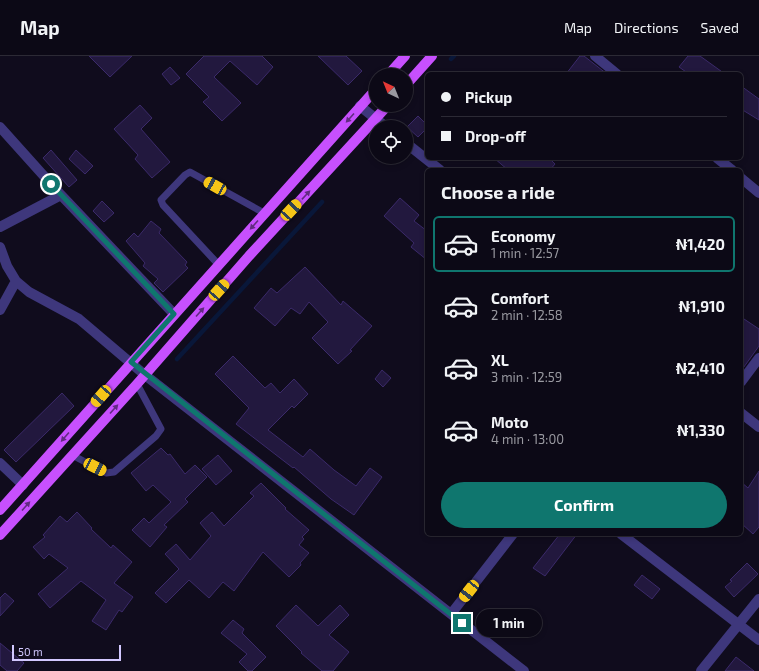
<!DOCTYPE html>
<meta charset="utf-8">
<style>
:root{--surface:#0c0916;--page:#15121f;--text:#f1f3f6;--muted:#9a9aa1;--line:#2c2a35;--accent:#0f766e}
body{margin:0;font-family:"Exo 2",sans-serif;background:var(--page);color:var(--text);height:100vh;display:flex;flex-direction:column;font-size:15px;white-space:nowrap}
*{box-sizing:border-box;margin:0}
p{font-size:13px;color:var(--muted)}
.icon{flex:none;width:22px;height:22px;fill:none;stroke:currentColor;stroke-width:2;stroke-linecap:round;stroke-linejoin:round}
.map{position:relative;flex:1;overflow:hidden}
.side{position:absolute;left:425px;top:112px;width:318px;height:368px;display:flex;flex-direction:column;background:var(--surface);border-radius:6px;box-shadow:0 2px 6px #0003,0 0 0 1px var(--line)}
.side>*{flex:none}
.hud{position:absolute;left:425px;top:16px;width:318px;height:88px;border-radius:6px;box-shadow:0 2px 6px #0003,0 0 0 1px var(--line);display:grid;align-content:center;height:88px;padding:0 16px;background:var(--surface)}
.needle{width:26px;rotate:317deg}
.fabs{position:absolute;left:369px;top:12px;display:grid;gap:8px}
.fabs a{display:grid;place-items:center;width:44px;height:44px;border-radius:50%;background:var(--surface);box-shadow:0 2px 6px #0003,0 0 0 1px var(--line);font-size:20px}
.scale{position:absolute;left:12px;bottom:10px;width:109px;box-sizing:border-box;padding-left:4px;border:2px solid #d2c8ff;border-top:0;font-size:11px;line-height:14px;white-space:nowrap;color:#d2c8ff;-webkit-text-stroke:3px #100c1d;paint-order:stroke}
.end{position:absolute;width:18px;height:18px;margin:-9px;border:5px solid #0f766e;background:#fff;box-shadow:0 0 0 2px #fff}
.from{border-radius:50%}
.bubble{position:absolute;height:28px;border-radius:14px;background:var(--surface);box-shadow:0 2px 6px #0003,0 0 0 1px var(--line);font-size:13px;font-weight:700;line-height:28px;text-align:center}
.car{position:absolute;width:12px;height:24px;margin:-12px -6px;border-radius:5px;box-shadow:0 0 3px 1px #0007;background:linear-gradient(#f5c518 24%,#345 0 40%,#f5c518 0 76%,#345 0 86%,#f5c518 0)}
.hud b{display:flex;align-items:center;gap:14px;height:38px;font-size:15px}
.hud b+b{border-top:1px solid var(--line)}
.hud i{width:10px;height:10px;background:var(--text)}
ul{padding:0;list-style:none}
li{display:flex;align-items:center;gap:12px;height:56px;margin:0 8px 6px;padding:0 8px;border:2px solid transparent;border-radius:6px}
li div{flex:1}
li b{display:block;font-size:15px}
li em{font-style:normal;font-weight:700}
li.on{border-color:var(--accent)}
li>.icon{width:36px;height:36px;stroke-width:1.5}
h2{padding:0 16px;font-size:18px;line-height:48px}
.primary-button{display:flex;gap:8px;margin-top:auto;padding:8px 16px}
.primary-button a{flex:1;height:46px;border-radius:24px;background:var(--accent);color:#fff;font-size:16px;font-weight:700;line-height:46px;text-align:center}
header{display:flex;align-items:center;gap:24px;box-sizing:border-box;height:56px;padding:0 20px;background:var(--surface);border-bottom:1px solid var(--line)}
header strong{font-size:19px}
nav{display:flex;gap:22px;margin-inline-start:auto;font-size:14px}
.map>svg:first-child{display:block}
</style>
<header>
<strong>Map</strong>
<nav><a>Map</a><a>Directions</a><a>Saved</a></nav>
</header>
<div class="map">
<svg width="759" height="615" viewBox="0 0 759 615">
<rect width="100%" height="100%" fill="#100c1d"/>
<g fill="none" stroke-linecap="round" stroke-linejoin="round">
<path stroke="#091739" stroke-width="4.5" d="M451,3L454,0
M177,303L322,146"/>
</g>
<path fill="#22183e" stroke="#3b2a6a" d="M89,0H132L110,21Z
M204,0H262L273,11L257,29L230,5L214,21L241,47L222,65L203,46L209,41L186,18Z
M318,0H346L362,15L348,29Z
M580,0H584L607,18H566Z
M688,0H700L725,18H689L679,11Z
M170,11L180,22L171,29L162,18Z
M741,30L759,43V64L741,53Z
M140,49L152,62L141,73L170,106L152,122L135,103L138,99L114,73Z
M418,60L427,69V72L418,81L407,71Z
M51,94L77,124L69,131L43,102Z
M76,94L93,110L85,118L69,103Z
M494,102H549L555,108L550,114H508Z
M400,142L419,159L414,165L427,175V204L411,191L414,187L384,160Z
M102,145L114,157L104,166L93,155Z
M151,165L161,173L159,177L187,206L185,209L188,212L163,236L154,227L158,223L143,210L145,207L126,185L134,177L138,181Z
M305,211L341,249L343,245L372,270L350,294L352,295L338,308L312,282L328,266L309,246L300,258L291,252L275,270L254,252L271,232L277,237Z
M741,261L759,273V290L741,315Z
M233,300L265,332L271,327L280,337L294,323L308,338L294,352L292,350L268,374L303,401L310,393L334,414L356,430L370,412L382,421L354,459L331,443L294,411L293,412L236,368L249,352L215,318Z
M382,314L391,322L383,331L375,323Z
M62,337L74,350L16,406L4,394Z
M161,392L168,399L170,398L185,418L195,409L207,421L185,443L188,446L164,469L167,471L150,491L132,474L144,462L149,467L171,446L153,429L146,435L131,417Z
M218,399L232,415L216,429L202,413Z
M759,415V471L753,478L741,467V426L748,432Z
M261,427L286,452L285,453L309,474L302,481L304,483L299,489L309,497L300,507L301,509L289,521L263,496L234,535L223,526L209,542L189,524L166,547L155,537L179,513L165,498L176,488L190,504L211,480L200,467L212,456L224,470L254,440L250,437Z
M77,456L92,472L91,473L111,492L113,489L132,506L114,527L133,541L122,556L119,554L106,574L92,565L106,544L81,525L50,552L38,538L68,512L49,498L44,503L33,491L45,481L43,479L60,460L67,466Z
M560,478H577L545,520L533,512Z
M747,507L758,518L734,541L725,531L732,525L730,524Z
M642,519L660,533L652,543L634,529Z
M5,537L14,545L0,560V542Z
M296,549L318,570L340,549L349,559L329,579L349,596L333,615H322L301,597L302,596L276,570Z
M233,564L244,573L242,577L266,601L252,615H248L239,606L247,598L221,577Z
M0,587L24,607L17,615H7L0,609Z
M736,601L754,615H725Z"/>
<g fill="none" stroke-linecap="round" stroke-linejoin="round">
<path stroke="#3e377c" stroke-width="7" d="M218,208L163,149L161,144L185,119L190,116L264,157
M72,399L106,417L114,416L156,380L161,373L137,328"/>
<path stroke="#3e377c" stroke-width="10" d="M595,0L617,18
M360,50L386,71
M0,71L61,139L174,258
M406,87L440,114
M717,102L732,114
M741,122L759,137
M0,171L61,139
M0,191L7,210L16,225L29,236L79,263L145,319L524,615
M0,254L16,225
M741,326L759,302
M741,357L759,371
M0,407L23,429
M621,478L759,584
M451,558L513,478
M701,615L759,543"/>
<path stroke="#c750fe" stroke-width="10" d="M388,19L405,0
M406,29L432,0
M0,454L376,33
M0,479L137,328L249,200L388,49"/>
</g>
<defs><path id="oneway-solid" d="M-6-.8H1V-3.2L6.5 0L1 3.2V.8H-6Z"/></defs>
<g fill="#622b82">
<use href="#oneway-solid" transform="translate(350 62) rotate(132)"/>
<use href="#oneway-solid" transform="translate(306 139) rotate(-47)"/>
<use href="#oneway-solid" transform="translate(254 169) rotate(132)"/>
<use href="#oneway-solid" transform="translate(200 256) rotate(-48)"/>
<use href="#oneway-solid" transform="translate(114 353) rotate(-48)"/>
<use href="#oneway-solid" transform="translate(65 381) rotate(131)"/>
<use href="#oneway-solid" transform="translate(26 450) rotate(-48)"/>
</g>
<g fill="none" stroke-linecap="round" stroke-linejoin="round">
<path stroke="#0f766e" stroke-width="5" d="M51,128L174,258L131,306L462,567"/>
</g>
</svg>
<div class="fabs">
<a><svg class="needle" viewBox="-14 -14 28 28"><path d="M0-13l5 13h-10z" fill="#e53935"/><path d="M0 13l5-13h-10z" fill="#9a9aa1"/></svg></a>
<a><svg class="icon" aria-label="locate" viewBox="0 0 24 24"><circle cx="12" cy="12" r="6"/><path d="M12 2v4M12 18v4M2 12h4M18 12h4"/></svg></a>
</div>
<div class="scale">50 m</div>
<i class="end from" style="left:51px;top:128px"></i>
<i class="end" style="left:462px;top:567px"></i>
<div class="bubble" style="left:476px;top:553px;width:66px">1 min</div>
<i class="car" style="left:215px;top:130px;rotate:299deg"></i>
<i class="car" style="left:291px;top:154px;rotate:43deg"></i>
<i class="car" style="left:219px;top:234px;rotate:42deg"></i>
<i class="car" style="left:101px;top:340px;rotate:221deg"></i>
<i class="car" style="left:95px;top:411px;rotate:117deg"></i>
<i class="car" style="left:469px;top:535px;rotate:218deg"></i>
<div class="hud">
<b><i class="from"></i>Pickup</b>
<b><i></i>Drop-off</b>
</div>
<section class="side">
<h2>Choose a ride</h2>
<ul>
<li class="on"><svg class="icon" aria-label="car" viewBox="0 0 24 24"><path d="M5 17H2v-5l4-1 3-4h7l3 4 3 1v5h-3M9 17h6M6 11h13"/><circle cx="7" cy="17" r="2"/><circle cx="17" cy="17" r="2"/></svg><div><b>Economy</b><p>1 min · 12:57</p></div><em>₦1,420</em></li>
<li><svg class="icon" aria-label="car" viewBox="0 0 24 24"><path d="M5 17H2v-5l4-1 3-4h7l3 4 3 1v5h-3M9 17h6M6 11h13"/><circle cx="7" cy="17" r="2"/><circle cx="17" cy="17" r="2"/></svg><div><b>Comfort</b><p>2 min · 12:58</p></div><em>₦1,910</em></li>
<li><svg class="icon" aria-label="car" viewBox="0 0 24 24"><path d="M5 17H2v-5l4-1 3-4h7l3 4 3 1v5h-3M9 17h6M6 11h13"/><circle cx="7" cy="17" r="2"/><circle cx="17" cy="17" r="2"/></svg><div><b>XL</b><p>3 min · 12:59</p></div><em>₦2,410</em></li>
<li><svg class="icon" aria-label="car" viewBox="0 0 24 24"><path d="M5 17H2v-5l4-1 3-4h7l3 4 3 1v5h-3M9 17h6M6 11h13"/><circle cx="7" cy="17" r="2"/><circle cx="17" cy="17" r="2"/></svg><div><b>Moto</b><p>4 min · 13:00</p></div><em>₦1,330</em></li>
</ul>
<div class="primary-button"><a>Confirm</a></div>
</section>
</div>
